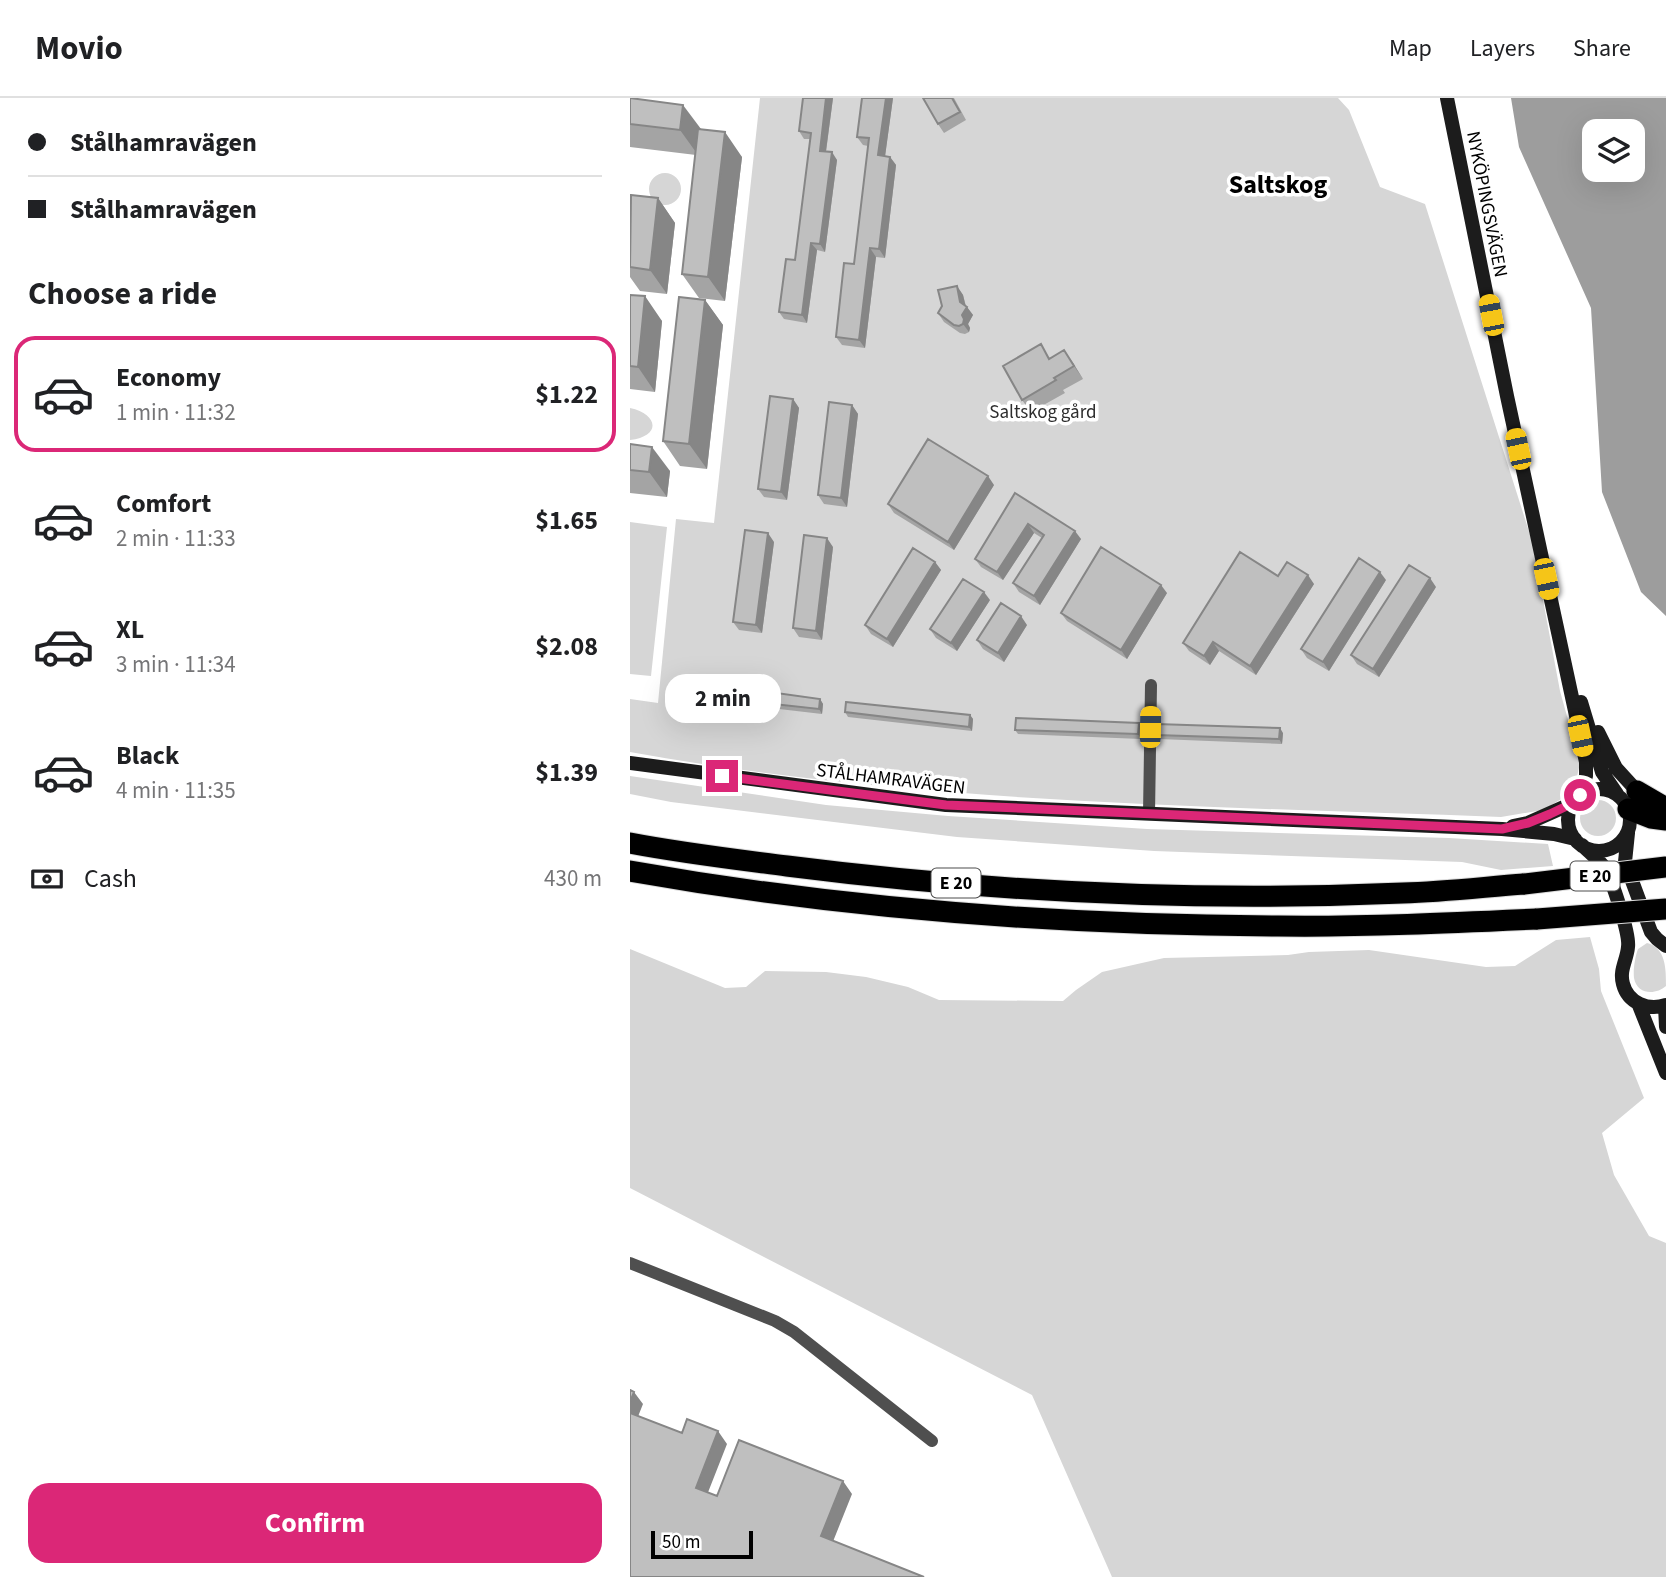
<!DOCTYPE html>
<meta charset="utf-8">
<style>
:root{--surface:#fff;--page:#f2f2f2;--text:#202124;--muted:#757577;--line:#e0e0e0;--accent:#db2777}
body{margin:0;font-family:"Source Sans 3",sans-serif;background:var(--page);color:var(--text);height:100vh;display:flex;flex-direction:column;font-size:26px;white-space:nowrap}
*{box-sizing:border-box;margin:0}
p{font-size:23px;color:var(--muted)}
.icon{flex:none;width:38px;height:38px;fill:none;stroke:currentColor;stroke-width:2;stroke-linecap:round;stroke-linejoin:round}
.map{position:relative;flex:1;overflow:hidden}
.drawer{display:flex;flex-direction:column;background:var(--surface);width:630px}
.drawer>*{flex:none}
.hud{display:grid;align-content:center;height:154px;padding:0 28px;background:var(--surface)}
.controls{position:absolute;left:952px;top:21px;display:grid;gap:14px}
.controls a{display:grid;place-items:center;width:63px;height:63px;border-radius:14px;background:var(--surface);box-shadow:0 7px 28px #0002;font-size:35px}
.scale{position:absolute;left:21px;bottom:18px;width:102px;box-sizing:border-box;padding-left:7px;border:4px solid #000;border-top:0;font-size:19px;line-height:24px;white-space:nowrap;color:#000;-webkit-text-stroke:5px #fff;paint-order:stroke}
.end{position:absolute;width:32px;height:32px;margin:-16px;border:9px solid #db2777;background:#fff;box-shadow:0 0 0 4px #fff}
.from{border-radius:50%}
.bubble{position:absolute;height:49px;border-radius:21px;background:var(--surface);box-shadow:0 7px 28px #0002;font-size:23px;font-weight:700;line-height:49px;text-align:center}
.car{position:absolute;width:21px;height:42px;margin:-21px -10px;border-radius:9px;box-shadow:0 0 5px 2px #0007;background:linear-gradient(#f5c518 24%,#345 0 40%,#f5c518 0 76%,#345 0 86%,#f5c518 0)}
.hud b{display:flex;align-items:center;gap:24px;height:66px;font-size:26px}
.hud b+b{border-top:2px solid var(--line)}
.hud i{width:18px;height:18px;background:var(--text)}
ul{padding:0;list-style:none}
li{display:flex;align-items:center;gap:21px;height:116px;margin:0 14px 10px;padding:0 14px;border:4px solid transparent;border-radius:21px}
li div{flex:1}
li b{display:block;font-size:26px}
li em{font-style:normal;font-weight:700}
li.current{border-color:var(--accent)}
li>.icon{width:63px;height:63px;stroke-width:1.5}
h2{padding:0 28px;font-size:32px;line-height:84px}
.pay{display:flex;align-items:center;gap:18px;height:77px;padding:0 28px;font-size:26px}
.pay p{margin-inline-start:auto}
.primary-button{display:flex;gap:14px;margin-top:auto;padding:14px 28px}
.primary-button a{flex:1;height:80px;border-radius:21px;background:var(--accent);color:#fff;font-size:28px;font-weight:700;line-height:80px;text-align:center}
header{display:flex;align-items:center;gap:42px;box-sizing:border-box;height:98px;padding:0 35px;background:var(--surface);border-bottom:2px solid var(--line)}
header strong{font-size:33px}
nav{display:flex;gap:38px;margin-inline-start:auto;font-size:24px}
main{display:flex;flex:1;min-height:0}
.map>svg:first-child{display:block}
</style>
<header>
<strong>Movio</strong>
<nav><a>Map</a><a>Layers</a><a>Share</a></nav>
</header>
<main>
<section class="drawer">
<div class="hud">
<b><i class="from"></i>Stålhamravägen</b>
<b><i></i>Stålhamravägen</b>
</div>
<h2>Choose a ride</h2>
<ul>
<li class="current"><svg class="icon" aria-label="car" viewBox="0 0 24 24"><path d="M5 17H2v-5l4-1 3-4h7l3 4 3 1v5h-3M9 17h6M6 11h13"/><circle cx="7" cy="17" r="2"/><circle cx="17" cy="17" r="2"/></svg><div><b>Economy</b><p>1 min · 11:32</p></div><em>$1.22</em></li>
<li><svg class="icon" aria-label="car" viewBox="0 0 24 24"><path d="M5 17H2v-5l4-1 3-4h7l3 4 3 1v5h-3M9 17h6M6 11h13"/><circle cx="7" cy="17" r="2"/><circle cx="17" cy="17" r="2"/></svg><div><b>Comfort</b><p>2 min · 11:33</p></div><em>$1.65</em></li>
<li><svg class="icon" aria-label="car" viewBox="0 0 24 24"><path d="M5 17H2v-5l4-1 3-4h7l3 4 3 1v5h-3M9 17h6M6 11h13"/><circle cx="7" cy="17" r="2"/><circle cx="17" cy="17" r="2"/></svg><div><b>XL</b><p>3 min · 11:34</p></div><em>$2.08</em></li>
<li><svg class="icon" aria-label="car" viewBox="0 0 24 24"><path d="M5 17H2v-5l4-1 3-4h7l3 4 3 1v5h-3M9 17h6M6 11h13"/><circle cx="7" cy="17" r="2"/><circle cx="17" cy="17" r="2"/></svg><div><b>Black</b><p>4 min · 11:35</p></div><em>$1.39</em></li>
</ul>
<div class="pay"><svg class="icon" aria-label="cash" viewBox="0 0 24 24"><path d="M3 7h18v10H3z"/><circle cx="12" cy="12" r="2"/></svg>Cash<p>430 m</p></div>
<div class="primary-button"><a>Confirm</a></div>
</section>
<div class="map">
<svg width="1036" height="1479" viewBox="0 0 1036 1479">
<rect width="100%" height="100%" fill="#fff"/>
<path fill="#d6d6d6" d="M130,0H708L719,12L750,89L795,106L902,443L930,593L950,665L945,688L933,700L913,712L871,719C581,708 287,706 0,654V601L28,605L46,421L84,425Z
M19 91a16 16 0 1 1 32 0a16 16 0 1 1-32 0Z
M0,310C28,316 32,338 0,342Z
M0,424L37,429L21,578L0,576Z
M0,678L196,707L318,718L517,731L819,740L918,746L923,768L871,772L832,764L524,753L327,739L41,704L0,696Z
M950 720a18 18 0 1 1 36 0a18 18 0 1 1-36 0Z
M960,839L969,871L971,893L1014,1000L972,1035L984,1077L1019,1138L1036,1145V1479H482L402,1297L0,1090V851L95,890L116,889L135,873L196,874L236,879L278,889L309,902L433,903L446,892L472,874L534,860L658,857L679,854L739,852L856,869L885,868L926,842Z
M1017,845C1036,850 1036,871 1036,888C1026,897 1007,897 1004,880C1003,872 1005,859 1008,851Z"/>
<path fill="#9d9d9d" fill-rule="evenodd" d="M881,0H1036V518L1011,494L972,394L961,210L889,49ZM964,33H1003V72H964Z"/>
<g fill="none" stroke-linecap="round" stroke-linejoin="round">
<defs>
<path id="highway" d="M1007,693L1036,710
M998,711L1021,720L1036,722
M0,745C52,755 104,761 157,768C361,794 567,804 773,795C814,794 854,789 894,786
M0,773C213,811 431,827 648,828C734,829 821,825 907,821"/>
</defs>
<use href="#highway" stroke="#dbdbdb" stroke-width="23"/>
<path stroke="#4f4f4f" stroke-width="12" d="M519,716L521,587
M0,1165L145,1223L164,1234L302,1343"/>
<path stroke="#1c1c1c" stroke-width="14" d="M817,0L877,298L956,664V678L950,697
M951,604L972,674L987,696
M968,634L986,670L1007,693
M0,665L316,707L872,731L924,736L945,741
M938 722a31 31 0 1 1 62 0a31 31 0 1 1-62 0Z
M883,728L898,725L943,705
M998,735L995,764L1021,834L1027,841L1036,848
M952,747C959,754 969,762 975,770C982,782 1000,836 998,849C997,862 989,872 993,886C998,905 1018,913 1036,907
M1008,905L1036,975
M1035,908L1036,929"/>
<use href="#highway" stroke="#000" stroke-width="21"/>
<defs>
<path id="highway-bridge" d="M894,786L1036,769
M907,821L1036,811"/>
</defs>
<use href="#highway-bridge" stroke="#dbdbdb" stroke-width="23" stroke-linecap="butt"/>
<use href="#highway-bridge" stroke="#000" stroke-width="21"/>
</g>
<path fill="#a4a4a4" d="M0,0L71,31L112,59L95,203L69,200L52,176L66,57L0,49Z
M203,0L196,54L207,62L195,154L187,152L177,225L154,221L149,214L165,162L180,41H174L169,33Z
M263,0L255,58L260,59L266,67L255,160L246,159L235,250L212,247L206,239L224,166L238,48L233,47L227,39Z
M294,0H324L336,22L314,35L308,26Z
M28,100L45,125L37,196L10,193L0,179V105Z
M327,188L333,197L336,208L343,217L338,226L340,230L339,234L335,236L330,235L314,224L308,215Z
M0,197L32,223L25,294L0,291Z
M75,202L93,227L77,371L50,368L33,343Z
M420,260L443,265L453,281L433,292L435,295L401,314L392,302Z
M163,301L169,310L157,402L134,399L128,391Z
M222,307L228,316L217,409L194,406L188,397Z
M0,346L40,373L37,399L0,395Z
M364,387L324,452L264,415L258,406Z
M385,395L451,441L410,507L389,494L383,485L412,440L404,435L373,482L351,469L345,461Z
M144,444L132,535L109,532L103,524Z
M203,449L192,542L169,539L163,530Z
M305,464L311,472L263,549L241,536L235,527Z
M648,478L684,486L626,577L589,553L580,567L559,553L553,545Z
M756,482L699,573L677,560L671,551Z
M806,489L749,579L727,566L721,557Z
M537,495L497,561L437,523L431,515Z
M360,502L327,553L306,540L300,531Z
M397,527L374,564L353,551L347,542Z
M79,599L190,601L193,606L192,616L82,603Z
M215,614L340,617L343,621L342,633L218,619Z
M512,629L511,641L388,636L385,632Z
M653,635L652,646L529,641L526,637Z"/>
<path fill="#868686" d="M196,0H203L195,60L190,53Z
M256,0H263L254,66L248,57Z
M53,7L71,31L68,57L50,32Z
M95,34L112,59L95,203L78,179Z
M202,54L207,62L195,154L190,146Z
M260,59L266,67L255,160L249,151Z
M28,100L45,125L37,196L20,172Z
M181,145L187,152L177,225L172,217Z
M240,150L246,159L235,250L229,242Z
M327,188L333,197L336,210L337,209L343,217L338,226L340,230L339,234L333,226Z
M15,198L32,223L25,294L8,269Z
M75,202L93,227L77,371L59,346Z
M434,252L443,265L453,281L444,268Z
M163,301L169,310L157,402L151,394Z
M222,307L228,316L217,409L211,400Z
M22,349L40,373L37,399L19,374Z
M358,378L364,387L324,452L318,444Z
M398,426L404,435L373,482L367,474Z
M445,433L451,441L410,507L404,498Z
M138,435L144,444L132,535L126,527Z
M197,440L203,449L192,542L186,533Z
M305,464L311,472L263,549L257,541Z
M750,474L756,482L699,573L693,564Z
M678,477L684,486L626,577L620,568Z
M800,480L806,489L749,579L743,571Z
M531,487L537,495L497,561L491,552Z
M354,494L360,502L327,553L321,545Z
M391,518L397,527L374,564L368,555Z
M583,544L589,553L580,567L574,558Z
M190,601L193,606L192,616L189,611Z
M340,617L343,621L342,633L339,629Z
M509,625L512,629L511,641L508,636Z
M650,630L653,635L652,646L649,641Z
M4,1294L13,1306L5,1326L0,1318V1304Z
M88,1333L97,1346L75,1402L66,1390Z
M213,1383L222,1396L200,1451L191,1438Z"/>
<path fill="#bfbfbf" stroke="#868686" stroke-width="2" d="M0,0L53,7L50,32L0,26Z
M173,0H196L190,53L202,54L190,146L181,145L172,217L149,214L156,161L165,162L181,35L169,33Z
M232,0H256L248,57L260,59L249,151L240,150L229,242L206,239L214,165L224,166L239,40L227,39Z
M293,0H322L330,14L308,26Z
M68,31L95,34L78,179L52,176Z
M1,97L28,100L20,172L0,169Z
M327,188L330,204L337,209L332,217L334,221L333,226L329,228L324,227L308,215L312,208L308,192Z
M0,197L15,198L8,269L0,268Z
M49,199L75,202L59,346L33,343Z
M411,246L419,261L434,252L444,268L424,280L426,282L392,302L373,268Z
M140,298L163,301L151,394L128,391Z
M199,304L222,307L211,400L188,397Z
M298,341L358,378L318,444L258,406Z
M0,346L22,349L19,374L0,372Z
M385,395L445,433L404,498L383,485L414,437L398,426L367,474L345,461Z
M115,432L138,435L126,527L103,524Z
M174,437L197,440L186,533L163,530Z
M471,449L531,487L491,552L431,515Z
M283,450L305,464L257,541L235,527Z
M610,454L648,478L657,464L678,477L620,568L583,544L574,558L553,545Z
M729,460L750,474L693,564L671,551Z
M779,467L800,480L743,571L721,557Z
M333,481L354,494L321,545L300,531Z
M371,505L391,518L368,555L347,542Z
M81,586L190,601L189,611L79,599Z
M216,604L340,617L339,629L215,614Z
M386,620L509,625L508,636L385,632Z
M526,626L650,630L649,641L526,637Z
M0,1292L4,1294L0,1304Z
M0,1315L52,1335L57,1321L88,1333L66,1390L87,1398L109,1342L213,1383L191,1438L294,1479H0Z"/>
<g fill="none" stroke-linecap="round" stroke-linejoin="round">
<path stroke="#db2777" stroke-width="9" d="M92,678L316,707L872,731L898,725L920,716L943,705L950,697"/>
</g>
<g text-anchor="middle" stroke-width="7" stroke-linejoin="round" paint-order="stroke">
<g fill="#fff" stroke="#4c4c4c" stroke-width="2">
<rect x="940.5" y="763.5" width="49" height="29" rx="5"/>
<rect x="301.5" y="770.5" width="49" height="29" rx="5"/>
</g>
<g font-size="18" font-weight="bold" fill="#000">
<text x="965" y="784">E 20</text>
<text x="326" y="791">E 20</text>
</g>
<g font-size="19" fill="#000" stroke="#fff">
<text transform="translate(858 106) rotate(79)" y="7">NYKÖPINGSVÄGEN</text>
<text transform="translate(261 680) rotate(7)" y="7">STÅLHAMRAVÄGEN</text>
</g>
<g font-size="19" fill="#2d2d2d" stroke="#fff">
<text x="413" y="320">Saltskog gård</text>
</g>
<g font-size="26" font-weight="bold" fill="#000" stroke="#fff">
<text x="648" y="95">Saltskog</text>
</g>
</g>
</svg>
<div class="controls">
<a><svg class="icon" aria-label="layers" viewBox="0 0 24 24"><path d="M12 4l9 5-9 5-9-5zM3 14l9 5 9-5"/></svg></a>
</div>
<div class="scale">50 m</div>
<i class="end from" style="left:950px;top:697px"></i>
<i class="end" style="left:92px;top:678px"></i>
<div class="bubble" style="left:35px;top:576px;width:116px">2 min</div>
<i class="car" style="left:861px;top:217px;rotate:349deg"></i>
<i class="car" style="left:888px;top:351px;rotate:348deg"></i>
<i class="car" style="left:916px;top:481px;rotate:168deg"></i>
<i class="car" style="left:520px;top:629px;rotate:1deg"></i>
<i class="car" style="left:950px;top:638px;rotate:168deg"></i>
</div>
</main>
